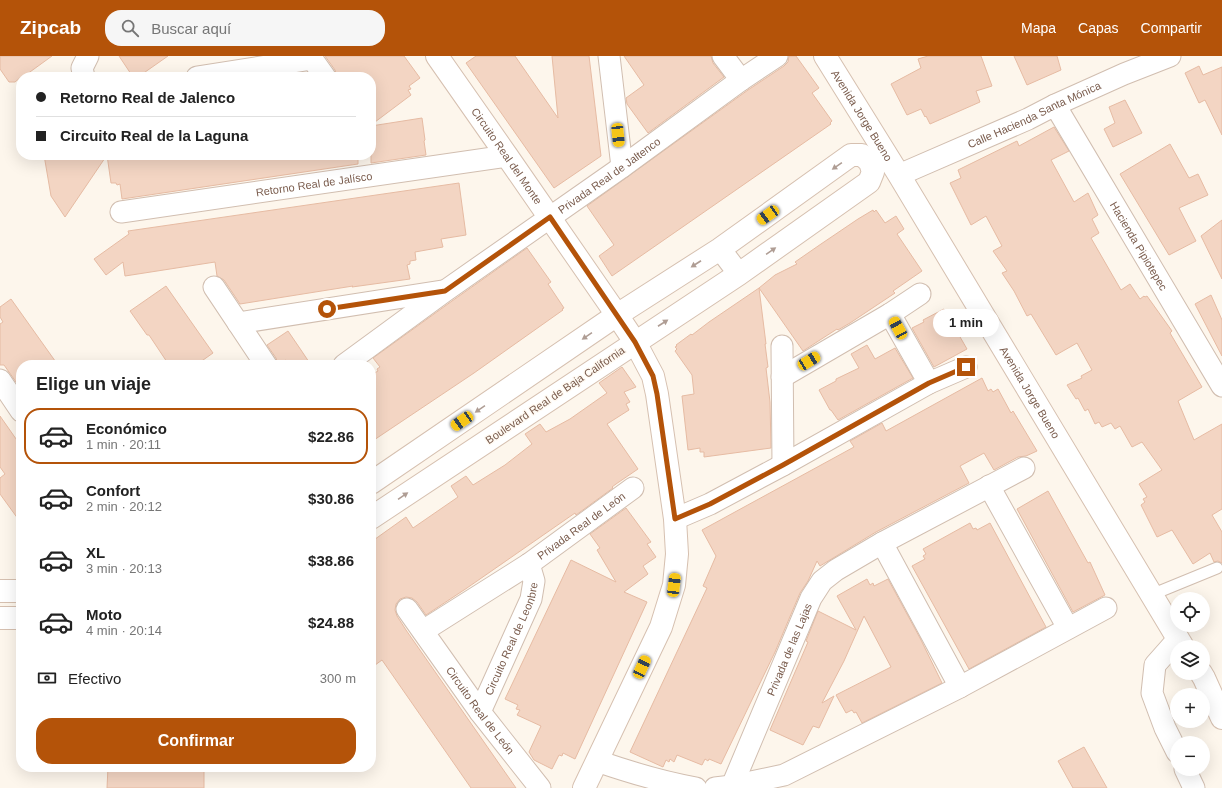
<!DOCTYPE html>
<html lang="es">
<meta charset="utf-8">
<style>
:root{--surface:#fff;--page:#f6f6f6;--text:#222;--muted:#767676;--line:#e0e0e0;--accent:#b45309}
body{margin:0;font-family:Helvetica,sans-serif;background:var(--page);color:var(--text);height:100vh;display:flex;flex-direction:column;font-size:15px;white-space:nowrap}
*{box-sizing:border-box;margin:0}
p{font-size:13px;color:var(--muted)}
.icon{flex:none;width:22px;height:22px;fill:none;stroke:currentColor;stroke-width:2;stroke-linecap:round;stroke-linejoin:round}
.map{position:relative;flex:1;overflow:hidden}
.side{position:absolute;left:16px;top:304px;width:360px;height:412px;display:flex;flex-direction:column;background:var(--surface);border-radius:16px;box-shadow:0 4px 16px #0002}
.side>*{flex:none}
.banner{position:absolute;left:16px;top:16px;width:360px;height:88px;border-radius:16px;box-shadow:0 4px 16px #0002;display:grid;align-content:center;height:88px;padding:0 20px;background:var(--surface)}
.tools{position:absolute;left:1170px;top:536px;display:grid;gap:8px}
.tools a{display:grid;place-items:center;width:40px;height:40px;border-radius:50%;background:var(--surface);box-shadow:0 4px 16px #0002;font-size:20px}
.end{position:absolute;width:18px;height:18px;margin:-9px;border:5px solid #b45309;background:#fff;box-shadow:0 0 0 2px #fff}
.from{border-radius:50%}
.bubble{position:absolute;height:28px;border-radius:14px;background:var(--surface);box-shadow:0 4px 16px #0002;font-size:13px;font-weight:800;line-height:28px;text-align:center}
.car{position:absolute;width:12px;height:24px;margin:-12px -6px;border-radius:5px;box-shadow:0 0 3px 1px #0007;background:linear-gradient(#f5c518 24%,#345 0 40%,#f5c518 0 76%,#345 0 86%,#f5c518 0)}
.banner b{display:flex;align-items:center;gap:14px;height:38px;font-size:15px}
.banner b+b{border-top:1px solid var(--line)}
.banner i{width:10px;height:10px;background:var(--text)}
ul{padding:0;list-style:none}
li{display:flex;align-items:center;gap:12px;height:56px;margin:0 8px 6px;padding:0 12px;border:2px solid transparent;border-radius:16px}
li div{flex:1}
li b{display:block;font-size:15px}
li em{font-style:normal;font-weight:800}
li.active{border-color:var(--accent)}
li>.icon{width:36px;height:36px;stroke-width:1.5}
h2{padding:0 20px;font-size:18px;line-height:48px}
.pay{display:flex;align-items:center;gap:10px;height:44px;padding:0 20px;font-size:15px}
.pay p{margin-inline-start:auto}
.cta{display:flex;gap:8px;margin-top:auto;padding:8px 20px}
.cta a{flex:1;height:46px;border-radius:16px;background:var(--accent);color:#fff;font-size:16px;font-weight:800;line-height:46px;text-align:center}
header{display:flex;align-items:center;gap:24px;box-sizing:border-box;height:56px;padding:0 20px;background:var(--accent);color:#fff}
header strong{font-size:19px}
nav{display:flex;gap:22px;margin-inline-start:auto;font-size:14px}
.search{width:280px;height:36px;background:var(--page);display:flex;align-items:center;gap:10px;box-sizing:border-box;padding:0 14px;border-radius:16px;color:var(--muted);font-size:15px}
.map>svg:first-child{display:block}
</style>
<header>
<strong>Zipcab</strong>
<div class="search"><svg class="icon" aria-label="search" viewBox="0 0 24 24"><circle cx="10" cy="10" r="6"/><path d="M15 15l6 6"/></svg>Buscar aquí</div>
<nav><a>Mapa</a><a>Capas</a><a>Compartir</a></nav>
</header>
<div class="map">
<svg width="1222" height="732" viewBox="0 0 1222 732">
<rect width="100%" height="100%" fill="#fdf6ec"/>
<path fill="#f3d5c3" stroke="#e6bba3" d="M0,0H52L23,21H21L15,26H9L0,13Z
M119,0H168L138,21H133Z
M325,0H404L420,22L409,30L411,33L408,34L411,39L371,69V21H337L335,14Z
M476,0H515L558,62L552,0H589L601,100L554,132L466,7Z
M624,0H711L713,7L724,21L648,77L627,48L626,42L644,29Z
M789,0H796L819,32L812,37L832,65L830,67L831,68L612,220L599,200L614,189L587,150L748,34L784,10L788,6Z
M928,0H981L992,30L976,35L980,46L930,68L926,60L925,61L921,53L907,59L891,28L921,12L918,3Z
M1014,0H1057L1061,14L1027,29Z
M1199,10L1203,19L1222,11V79L1205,44L1199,47L1185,17Z
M1125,44L1142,77L1113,91L1104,73L1115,67L1109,51Z
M422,62L425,84L424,85L426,99L371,107V70Z
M1054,71L1069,95L1051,104L1074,146L1088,137L1098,159L1092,163L1099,177L1091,182L1121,234L1130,228L1140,243L1144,240L1145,241L1147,240L1172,275L1170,277L1202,331L1178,345L1194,384L1222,368V453L1212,459L1222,476V507L1218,505L1214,506L1210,497L1193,508L1172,474L1157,481L1141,449L1145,446L1143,443L1147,441L1139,428L1162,414L1142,386L1132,391L1120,370L1115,373L1111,367L1102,371L1099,366L1095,368L1088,353L1085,355L1078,342L1076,343L1067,329L1082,322L1081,320L1092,314L1077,287L1056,299L1031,258L1027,260L1014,235L1002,217L1007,215L993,195L1002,190L986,160L971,169L950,127L961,122L958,114L1017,85L1019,90Z
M1170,88L1189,122L1198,118L1208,139L1179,152L1196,185L1169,199L1120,118Z
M44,99H358V108L122,143L120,128L117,129L116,127H111L107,99L65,161L51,140Z
M459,127L466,179L441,183L443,191L415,196L416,204L410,205V208L407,209L410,223L352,231L353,230L240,248L224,224L217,220L215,206L125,220L123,206L106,219L94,203L129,178L128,175Z
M873,154L874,156L876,154L885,167L896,160L904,173L897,178L922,215L893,235L895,237L850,267L838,274L837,273L803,295L759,232L775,219L797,208L795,206L821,188L858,163Z
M1222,164V223L1201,180Z
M527,192L551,226L548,228L564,252L562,253L563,254L474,317L371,386V319L378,315L377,313L380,311L373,302L452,245Z
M166,230L213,297L196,309H169L149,279H147L130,255Z
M759,232L766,288H765L768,311L766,312L770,346L771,392L704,401V396H700V392L688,394L682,340L694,338L692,319L675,295L677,293L675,291L677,290L676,289L691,278L692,279L709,266Z
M1211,239L1222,264V300L1195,248Z
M11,243L58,309H21V333L4,309H0V268L3,266L0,261V251Z
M944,253L967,293L934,311L912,272L924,266L923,264Z
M288,275L301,294L311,309H289L286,304L278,308L276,302L267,289Z
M867,289L875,303L895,292L913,322L838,364L831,354H830L819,334L836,325V323L859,312L851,298Z
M622,311L636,331L624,336L630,346L626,348L629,354L607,368L638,413L616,428L612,431L613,432L576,459L575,457L467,532L426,559L417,546L412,542L406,541L400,543L396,548L395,554L397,560L406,574L516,732H471L382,604L371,612V486L406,461L413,472L458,441L451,430L466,420L473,429L505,409L532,388L525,378L540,368L546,376L570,363L607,337L599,327Z
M982,322L988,335L991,333L993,336L998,333L1011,357L1013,355L1037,395L1026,400L1018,401L994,414L984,397L960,410L969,427L876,476L820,510L817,505L808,525L800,537L775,596L721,708L709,703L708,705L705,703L702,709L677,699L674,706L670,703L669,706L666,704L663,711L630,696L707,532L703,530L716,500L702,474L854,391L850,385L882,367L886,375Z
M0,360L21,390V467L0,438V422L5,418L0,411Z
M1048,435L1088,507L1090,506L1105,539L1073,556L1017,453Z
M626,452L651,486L647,488L656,501L643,510L648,518L624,536L647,546L575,703L563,697L562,700L559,699L552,713L534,704L529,696L541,670L517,659L520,654L516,653L518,649L505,643L571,504L616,526L597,494L600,492L590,478Z
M970,467L973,473L976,472L977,474L990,467L1046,571L969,613L912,510L925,503L923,500L926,498L923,493Z
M867,523L870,529L873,527L874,530L888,523L920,582L942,627L862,667L856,656L854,657L852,654L846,657L836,639L891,611L864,560L844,605L822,647L834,640L819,672L813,670L803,689L770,674L808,586L806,585L818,555L856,574L837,540Z
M1084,691L1107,732H1073L1058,705Z
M108,711H204V732H107Z"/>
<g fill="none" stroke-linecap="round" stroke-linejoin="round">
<defs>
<path id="lane" d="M1151,539L1217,512"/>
<g id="street">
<path d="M310,0L325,21"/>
<path d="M609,0L622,111"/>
<path d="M723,0L741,24"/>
<path d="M84,21L82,12L88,0"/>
<path d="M197,21L312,3"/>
<path id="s1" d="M1055,49L1222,330"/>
<path id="s2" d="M899,119L1028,63L1055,49L1124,18L1170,0"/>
<path id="s3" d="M121,156L507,100"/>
<path d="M720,193L739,218"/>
<path d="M214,231L266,309"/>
<path d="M890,258L929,327"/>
<path d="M238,267L442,235"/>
<path d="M782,290L783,409"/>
<path id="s4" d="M344,309L445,235L622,111L741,24L777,0"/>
<path d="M782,321L890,258L920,238"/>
<path d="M0,324L21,355"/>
<path d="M989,430L1068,572"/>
<path d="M675,463L710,448L783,409L929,327L966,311"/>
<path d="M882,487L960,631"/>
<path id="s5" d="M407,553L480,656L540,732"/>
<path id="s6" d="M423,575L529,508L633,432"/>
<path id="s7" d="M480,656L531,543L534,525L529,508"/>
<path d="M1177,696L1165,672L1152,637L1155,609L1178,583"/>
<path d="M597,705C629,716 662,726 696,732"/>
<path d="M1185,713L1194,732"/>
<path id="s8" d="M732,730L811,542L822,525L836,514L882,487L1024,412"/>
<path d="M715,732L732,730L784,719L960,631L1106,552"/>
</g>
<g id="secondary">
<path id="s9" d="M437,0L507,100L617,259L635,286L653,320L657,338L675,463L677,498L674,529L661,571L584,732"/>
<path id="s10" d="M825,0L899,119L1183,591"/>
<path d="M371,427L617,259L720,193L851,99H862L870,106L873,116L869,126L739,218L371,462"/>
<path d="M0,535H21"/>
<path d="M0,562H21"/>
<path d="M1201,617L1204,622L1222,662"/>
</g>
</defs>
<use href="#lane" stroke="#d1beb0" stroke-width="13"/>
<use href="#street" stroke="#d1beb0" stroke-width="23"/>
<use href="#secondary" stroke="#d6c0b0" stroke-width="24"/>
<use href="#lane" stroke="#fff" stroke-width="11"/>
<use href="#street" stroke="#fff" stroke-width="21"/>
<use href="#secondary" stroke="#fff" stroke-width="22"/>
</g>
<defs><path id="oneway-solid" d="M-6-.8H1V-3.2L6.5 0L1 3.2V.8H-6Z"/></defs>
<g fill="#af9d94">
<use href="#oneway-solid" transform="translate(837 110) rotate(145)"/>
<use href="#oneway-solid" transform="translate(771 195) rotate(-35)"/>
<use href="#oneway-solid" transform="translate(696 208) rotate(147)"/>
<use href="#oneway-solid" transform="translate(663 267) rotate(-33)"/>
<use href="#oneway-solid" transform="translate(587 280) rotate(146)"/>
<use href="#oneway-solid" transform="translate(480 353) rotate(146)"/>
<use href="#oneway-solid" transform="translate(403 440) rotate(-34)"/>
</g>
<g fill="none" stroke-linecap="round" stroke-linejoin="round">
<path stroke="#b45309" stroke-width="5" d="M327,253L445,235L550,161L635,286L653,320L657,338L675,463L710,448L783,409L929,327L966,311"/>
</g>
<g text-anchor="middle" stroke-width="3" stroke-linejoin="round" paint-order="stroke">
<g font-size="11" fill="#7a5c4d" stroke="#fffaf3">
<text dy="4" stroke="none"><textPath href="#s10" startOffset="70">Avenida Jorge Bueno</textPath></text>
<text dy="4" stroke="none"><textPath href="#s2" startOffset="148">Calle Hacienda Santa Mónica</textPath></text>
<text dy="4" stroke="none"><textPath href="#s9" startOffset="122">Circuito Real del Monte</textPath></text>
<text dy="4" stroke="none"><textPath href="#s4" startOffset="326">Privada Real de Jaltenco</textPath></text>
<text dy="4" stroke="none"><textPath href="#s3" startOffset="195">Retorno Real de Jalísco</textPath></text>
<text dy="4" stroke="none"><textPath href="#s1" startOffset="164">Hacienda Pipiotepec</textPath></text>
<text dy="4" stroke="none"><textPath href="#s10" startOffset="394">Avenida Jorge Bueno</textPath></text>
<text transform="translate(555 339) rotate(-34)" y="4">Boulevard Real de Baja California</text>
<text dy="4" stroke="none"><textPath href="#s6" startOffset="190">Privada Real de León</textPath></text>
<text dy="4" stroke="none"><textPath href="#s7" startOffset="80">Circuito Real de Leonbre</textPath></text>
<text dy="4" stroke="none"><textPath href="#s8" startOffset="148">Privada de las Lajas</textPath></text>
<text dy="4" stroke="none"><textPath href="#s5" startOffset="125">Circuito Real de León</textPath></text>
</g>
</g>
</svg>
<div class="tools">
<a><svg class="icon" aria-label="locate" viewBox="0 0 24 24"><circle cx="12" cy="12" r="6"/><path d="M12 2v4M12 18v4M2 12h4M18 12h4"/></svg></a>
<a><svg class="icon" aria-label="layers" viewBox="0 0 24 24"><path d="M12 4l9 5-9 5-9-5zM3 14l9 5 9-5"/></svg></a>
<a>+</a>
<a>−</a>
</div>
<i class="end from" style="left:327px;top:253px"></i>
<i class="end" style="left:966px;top:311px"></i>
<div class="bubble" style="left:933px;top:253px;width:66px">1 min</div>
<i class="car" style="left:618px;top:79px;rotate:174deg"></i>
<i class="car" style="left:768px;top:159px;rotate:235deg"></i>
<i class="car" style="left:898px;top:272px;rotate:331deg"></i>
<i class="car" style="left:809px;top:305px;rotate:59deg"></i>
<i class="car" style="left:462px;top:365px;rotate:236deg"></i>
<i class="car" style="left:674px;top:529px;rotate:7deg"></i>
<i class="car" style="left:642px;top:611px;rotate:25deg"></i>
<div class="banner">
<b><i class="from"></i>Retorno Real de Jalenco</b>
<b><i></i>Circuito Real de la Laguna</b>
</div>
<section class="side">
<h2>Elige un viaje</h2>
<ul>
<li class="active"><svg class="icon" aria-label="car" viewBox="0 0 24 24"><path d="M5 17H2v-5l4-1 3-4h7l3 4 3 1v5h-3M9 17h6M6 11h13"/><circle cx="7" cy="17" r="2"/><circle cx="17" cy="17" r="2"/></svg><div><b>Económico</b><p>1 min · 20:11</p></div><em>$22.86</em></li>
<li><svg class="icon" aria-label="car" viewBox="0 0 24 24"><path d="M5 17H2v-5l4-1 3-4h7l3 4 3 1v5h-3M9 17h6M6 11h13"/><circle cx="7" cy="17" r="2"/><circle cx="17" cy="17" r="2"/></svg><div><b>Confort</b><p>2 min · 20:12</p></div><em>$30.86</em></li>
<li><svg class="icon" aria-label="car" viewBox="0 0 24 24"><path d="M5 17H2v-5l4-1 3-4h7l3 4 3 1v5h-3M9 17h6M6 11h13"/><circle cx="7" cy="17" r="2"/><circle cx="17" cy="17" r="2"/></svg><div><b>XL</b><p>3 min · 20:13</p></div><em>$38.86</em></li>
<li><svg class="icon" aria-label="car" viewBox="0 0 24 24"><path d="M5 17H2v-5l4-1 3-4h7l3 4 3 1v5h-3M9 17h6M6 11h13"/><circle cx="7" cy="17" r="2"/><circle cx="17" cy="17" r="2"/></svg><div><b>Moto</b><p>4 min · 20:14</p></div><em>$24.88</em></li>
</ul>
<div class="pay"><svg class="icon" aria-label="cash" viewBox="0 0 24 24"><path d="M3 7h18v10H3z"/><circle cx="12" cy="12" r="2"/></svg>Efectivo<p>300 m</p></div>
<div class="cta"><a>Confirmar</a></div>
</section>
</div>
